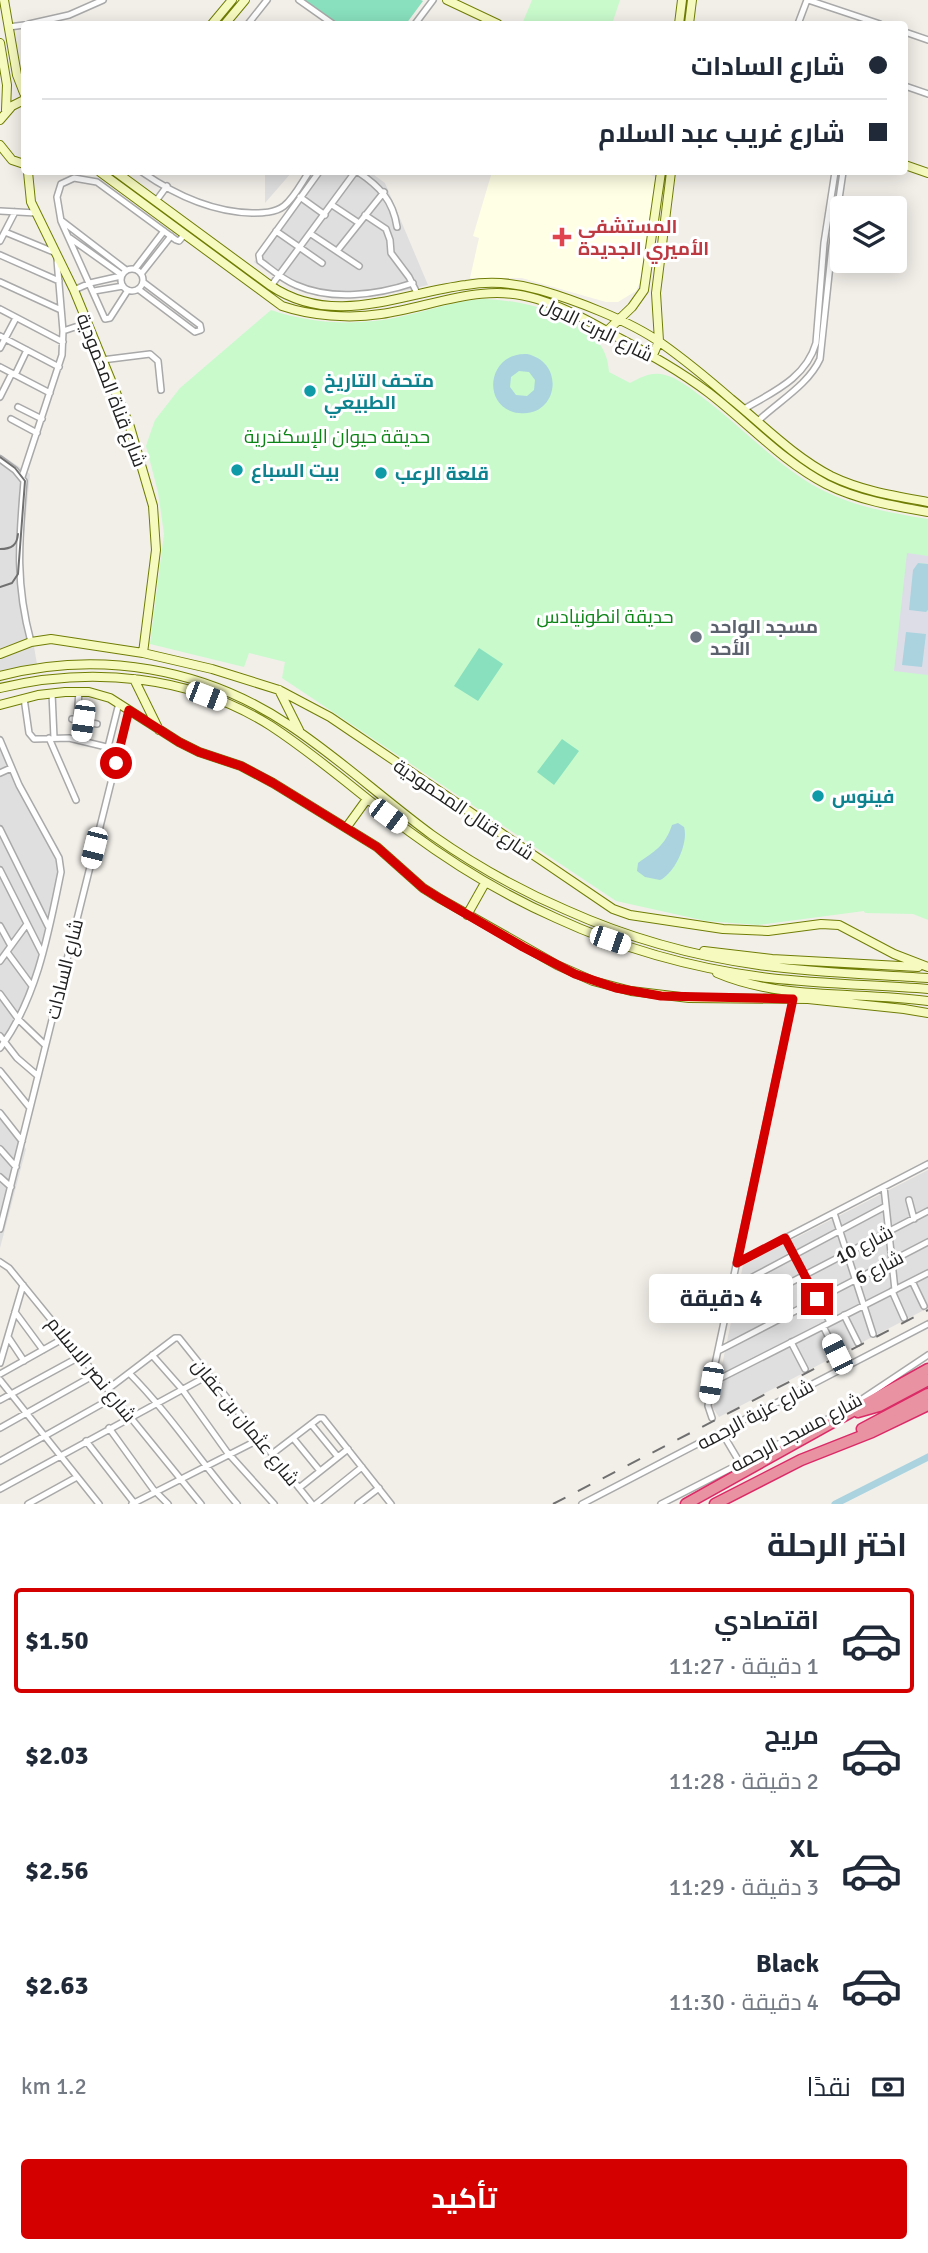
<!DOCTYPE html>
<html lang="ar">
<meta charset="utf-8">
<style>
:root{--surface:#fff;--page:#f6f6f7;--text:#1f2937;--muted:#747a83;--line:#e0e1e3;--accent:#d40000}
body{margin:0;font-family:Signika,Cairo,sans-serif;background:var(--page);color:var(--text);direction:rtl;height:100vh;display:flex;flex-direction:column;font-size:26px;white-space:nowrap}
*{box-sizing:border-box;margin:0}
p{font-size:23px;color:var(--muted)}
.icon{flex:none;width:38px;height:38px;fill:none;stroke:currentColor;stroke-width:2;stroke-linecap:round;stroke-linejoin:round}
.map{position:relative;height:1504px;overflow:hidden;direction:ltr}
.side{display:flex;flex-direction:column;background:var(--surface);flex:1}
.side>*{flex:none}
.hud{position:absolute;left:21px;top:21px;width:887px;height:154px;border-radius:7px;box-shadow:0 4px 18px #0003;direction:rtl;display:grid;align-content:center;height:154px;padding:0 21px;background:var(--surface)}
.tools{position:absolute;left:830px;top:196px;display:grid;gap:14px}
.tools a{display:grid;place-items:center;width:77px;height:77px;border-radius:7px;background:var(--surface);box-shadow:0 4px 18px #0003;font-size:35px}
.end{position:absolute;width:32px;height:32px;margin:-16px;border:9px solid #d40000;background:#fff;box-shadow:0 0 0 4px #fff}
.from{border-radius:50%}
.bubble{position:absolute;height:49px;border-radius:7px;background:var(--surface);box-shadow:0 4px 18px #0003;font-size:23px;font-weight:700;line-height:49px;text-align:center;direction:rtl}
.car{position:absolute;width:21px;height:42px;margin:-21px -10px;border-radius:9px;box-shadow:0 0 5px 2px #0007;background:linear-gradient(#fff 24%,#345 0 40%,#fff 0 76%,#345 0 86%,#fff 0)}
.hud b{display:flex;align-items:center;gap:24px;height:66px;font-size:26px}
.hud b+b{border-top:2px solid var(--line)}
.hud i{width:18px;height:18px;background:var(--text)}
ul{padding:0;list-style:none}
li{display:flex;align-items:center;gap:21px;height:105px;margin:0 14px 10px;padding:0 7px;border:4px solid transparent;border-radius:7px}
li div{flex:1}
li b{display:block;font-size:26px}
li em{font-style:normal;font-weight:700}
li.on{border-color:var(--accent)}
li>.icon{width:63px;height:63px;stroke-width:1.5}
h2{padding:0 21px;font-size:32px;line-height:84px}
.pay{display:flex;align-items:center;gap:18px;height:77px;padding:0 21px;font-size:26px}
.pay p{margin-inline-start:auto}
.cta{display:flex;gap:14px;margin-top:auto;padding:14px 21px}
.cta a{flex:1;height:80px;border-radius:7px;background:var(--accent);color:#fff;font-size:28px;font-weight:700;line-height:80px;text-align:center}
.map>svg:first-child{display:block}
</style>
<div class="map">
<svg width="928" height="1504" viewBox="0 0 928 1504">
<rect width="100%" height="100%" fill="#f2efe9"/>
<path fill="#e0dfdf" d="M265,172H292L265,203Z
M321,172H370L385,183L428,285L403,291L349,297L317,295L295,289L254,262Z
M0,454L30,474L22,556V578L37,664L5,673L8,679L0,682Z
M0,735L21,784L59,849L64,870L45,953L34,988L21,1021L0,1050Z
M0,1115L26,1149L0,1248Z
M928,1170V1308L719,1417L713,1408L743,1265Z"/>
<path fill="#ffffe5" d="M492,172H641L656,177L640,282L636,291L618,302H606L522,278H470L479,238L473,236Z"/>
<path fill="#c8facc" d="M532,0H620L612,24H522Z
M483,299C526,300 608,318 609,372L630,383C641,377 652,371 665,375C678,378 691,389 702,397C742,427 776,465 820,489C854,507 891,513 928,519V920L913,914L865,913L864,911L758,925L706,921L616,901L282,678L285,662L249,653L244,667L150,644L164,534L158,492L146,446L149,437L155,420L180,388L271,310C311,324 358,326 399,317C428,311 454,301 483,299Z"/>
<path fill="#88e0be" d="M303,0H421L423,1L406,24H338Z
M479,648L503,664L478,701L454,686Z
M562,739L579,751L554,785L537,772Z"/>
<path fill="#dddde8" d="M907,553L928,556V564L918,563L913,572L926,612L928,610V675L894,671Z"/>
<path fill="#aad3df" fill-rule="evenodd" d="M527,354C567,363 557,418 519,413C481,409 486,352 527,354ZM519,371L529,372L535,380L534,390L527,396L516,395L510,387L511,377Z
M918,563L928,564V610L926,612L909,610L913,570Z
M906,632L926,634L922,667L902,665Z
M678,823L684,827C689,843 674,874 660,880L645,877L637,871L638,863C655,851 665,846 672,825Z"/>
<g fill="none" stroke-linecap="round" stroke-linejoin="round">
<path stroke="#aad3df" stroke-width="7" d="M835,1504L928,1457"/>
<defs>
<path id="street" d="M299,0L333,24
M808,0L880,24
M29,24L69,15L103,0
M248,24L267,0
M415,24L433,0
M798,24L807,0
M9,27L24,25
M905,32L928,40
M905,86L928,94
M142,172C175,195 211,212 252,213C262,213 275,213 284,206C294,198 302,182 309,172
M319,172L259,255L260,261C271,269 283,280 296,285C332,301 377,295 413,283
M358,172C379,186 393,200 397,227
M300,197L325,215
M156,201L167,186
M332,205L359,223
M0,211L36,213
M365,215L386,229L390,240L391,253L409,277L418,295
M62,221L126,270
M276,231L322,263
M5,232L56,253
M311,234L359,266
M70,238L122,275
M0,241L15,212
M337,251L384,192
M0,255L59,281
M121 280a11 11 0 1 1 22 0a11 11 0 1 1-22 0Z
M135,269L164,231
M141,274L171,236
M0,282L61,310
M271,286L355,172
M138,289L195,332L201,330L200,325L143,282
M74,290L90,283L121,276
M128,290L110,318L105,319L61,221L57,197L61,184L74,178L97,182L176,240L179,241L185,234
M94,291L123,286
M0,309L63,342
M63,331L87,323
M0,336L59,367
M0,348L16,318
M102,360L150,354L158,361L161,390
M0,367L50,393
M15,375L27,350
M0,397L12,373
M18,407L42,419
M744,409C773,392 806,378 816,343L824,243L835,172
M11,419L37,433
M758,421C779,401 808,385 820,359L832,246L843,172
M0,459L15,470L24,481C19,541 15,583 31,642
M22,477L62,355L63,331L57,260
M52,693L54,738
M24,698L29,733L34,739L69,738L119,750
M72,719L97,724
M77,720L79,691
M49,738L76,800
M0,740L19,785L59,858L61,872C49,931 37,999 0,1048
M81,740L83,721
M108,747L119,703
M0,773L11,768
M0,829L48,926
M0,870L42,953
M0,926L11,946
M7,952L32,986
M0,961L27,924
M0,994L19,1020L45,1045
M0,1036L17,1058L38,1076
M0,1071L30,1108
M0,1113L22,1141
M0,1149L16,1167
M0,1177L11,1187
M884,1187L895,1290
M909,1200L914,1219
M834,1213L873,1334
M0,1229L129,710
M785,1238L830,1322
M0,1262L9,1268L201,1504
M737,1263L928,1164
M912,1281L924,1306
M732,1288L886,1206
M892,1291L904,1318
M15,1312L43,1350
M844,1315L858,1343
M726,1316L928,1211
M823,1326L837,1354
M8,1337L24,1361
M791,1342L805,1369
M718,1351L928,1242
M152,1355L182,1389L227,1452L274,1504
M0,1363L23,1285
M129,1373C169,1413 200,1461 237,1504
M0,1374L66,1337
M0,1380L99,1504
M711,1383L928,1273
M108,1389L175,1338H179L312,1504
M0,1400L81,1356
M712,1418L708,1406L711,1383L793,998
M311,1424L338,1457
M0,1428L96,1374
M109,1428L153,1489L168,1504
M721,1431L740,1463
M293,1438L320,1471
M86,1441L135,1504
M272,1454L319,1418H323L391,1504
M0,1461L114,1397
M299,1488L348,1449
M0,1489L209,1375
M28,1504L77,1477
M132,1504L260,1439
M316,1504L362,1467
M358,1504L379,1488
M582,1504L928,1324
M661,1504L847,1409L928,1355"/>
<path id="secondary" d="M4,0L17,75L24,93
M447,0L498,24
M212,24L232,0
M225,24L245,0
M679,24L682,0
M689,24L692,0
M0,43L7,85L6,110
M0,120L12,106L24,100
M0,145L12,160L24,164
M905,165L928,173
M28,172L31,202L74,290L130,427L153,506L156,550L143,653
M100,172L282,306C312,316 349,319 381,314C434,306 484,282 537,299C566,308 593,323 619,338C651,355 680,371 709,393C748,423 782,461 826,484C858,500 893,506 928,512
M116,172L271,286C334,328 401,293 466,285C490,281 516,283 540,290C575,300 630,321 661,343C685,360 708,379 731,399C763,425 794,457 831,476C862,491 895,496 928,502
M607,331L632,307L644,290L661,172
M653,355L659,341L656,293L671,172
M0,654L31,642L51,639L143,653L212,669L279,690L330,717L613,909L630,915L723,929L768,931L821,924L839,925L894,954L928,967
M0,676C99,650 204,668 289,725C339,758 383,799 432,835C473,864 519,890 566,910C626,937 693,956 759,965C815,973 872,974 928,978
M134,679L159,730
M0,688C91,666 190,675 271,726C320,758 363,797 410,832C456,866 504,895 556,918C623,949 696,969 769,978C822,984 875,985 928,989
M279,690L299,730
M0,705L38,695L65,692H89L110,698L179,742L199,752L241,766L273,783L377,847L423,888L439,898L557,965L593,981L631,991L689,998L808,999L904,1009L928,1013
M346,828L367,799
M467,915L485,883
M704,951L772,959L918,967
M717,973C782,1001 859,991 928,1001"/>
<path id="highway" d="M858,1412L879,1406L928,1380
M862,1429L928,1394
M686,1504L928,1369
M715,1504L801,1460L872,1432L928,1405"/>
</defs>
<use href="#street" stroke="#a9a9a9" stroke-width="8"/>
<use href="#secondary" stroke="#707d05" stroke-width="10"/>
<use href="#highway" stroke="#dc2a67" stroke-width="13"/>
<use href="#street" stroke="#fff" stroke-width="5"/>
<use href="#secondary" stroke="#f7fabf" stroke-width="8"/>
<use href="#highway" stroke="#e892a2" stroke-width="10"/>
<path stroke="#707070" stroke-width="2" d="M0,457L15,468L25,481L18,574L12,583L0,587
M0,549C12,549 17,545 18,534"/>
<path stroke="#707070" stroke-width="2" stroke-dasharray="14 14" stroke-linecap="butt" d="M553,1504L928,1310"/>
</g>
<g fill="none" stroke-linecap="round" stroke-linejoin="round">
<path stroke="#d40000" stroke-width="9" d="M116,763L129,710L179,742L199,752L241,766L273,783L377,847L423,888L439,898L523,947L575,974L616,988L661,996L793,999L737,1263L785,1238L817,1299"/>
</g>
<path fill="#e0444e" stroke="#fff" stroke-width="2.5" d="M558.5 226.5h7v7h7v7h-7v7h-7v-7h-7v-7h7z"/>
<g fill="#0f9aa8" stroke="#fff" stroke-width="2.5">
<circle cx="310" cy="391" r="7"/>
<circle cx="237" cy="470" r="7"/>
<circle cx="381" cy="473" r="7"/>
<circle cx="818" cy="796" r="7"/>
</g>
<circle fill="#6b7280" stroke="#fff" stroke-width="2.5" cx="696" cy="637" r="7"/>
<g text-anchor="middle" stroke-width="6" stroke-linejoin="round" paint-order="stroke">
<g font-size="19" font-weight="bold" fill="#be3a42" stroke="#fff" text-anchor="start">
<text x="578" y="233">المستشفى<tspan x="578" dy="22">الأميري الجديدة</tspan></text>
</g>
<g font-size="19" fill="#222" stroke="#fff">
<text transform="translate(597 329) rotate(26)" y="7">شارع البرت الاول</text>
<text transform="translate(112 390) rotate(69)" y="7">شارع قناة المحمودية</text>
<text transform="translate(464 809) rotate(34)" y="7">شارع قنال المحمودية</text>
<text transform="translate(64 969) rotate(-76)" y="7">شارع السادات</text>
<text transform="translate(864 1244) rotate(-27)" y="7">شارع 10</text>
<text transform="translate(879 1267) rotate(-27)" y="7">شارع 6</text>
<text transform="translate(92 1369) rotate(51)" y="7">شارع نصر الاسلام</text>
<text transform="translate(755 1414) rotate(-28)" y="7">شارع عزبة الرحمه</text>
<text transform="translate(246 1422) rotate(51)" y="7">شارع عثمان بن عفان</text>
<text transform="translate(796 1432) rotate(-28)" y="7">شارع مسجد الرحمه</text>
</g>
<g font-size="19" font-weight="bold" fill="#0d838f" stroke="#fff" text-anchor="start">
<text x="324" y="387">متحف التاريخ<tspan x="324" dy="22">الطبيعي</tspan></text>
<text x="251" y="477">بيت السباع</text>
<text x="395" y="480">قلعة الرعب</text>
<text x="832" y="803">فينوس</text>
</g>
<g font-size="19" fill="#0c8416" stroke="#fff">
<text x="337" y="443">حديقة حيوان الإسكندرية</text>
<text x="605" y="623">حديقة انطونيادس</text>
</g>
<g font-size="19" font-weight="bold" fill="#5b616d" stroke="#fff" text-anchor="start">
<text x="710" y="633">مسجد الواحد<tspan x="710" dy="22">الأحد</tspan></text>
</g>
</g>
</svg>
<div class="tools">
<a><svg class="icon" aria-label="layers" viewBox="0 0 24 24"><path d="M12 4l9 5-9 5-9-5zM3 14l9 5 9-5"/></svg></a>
</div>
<i class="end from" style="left:116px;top:763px"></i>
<i class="end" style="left:817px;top:1299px"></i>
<div class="bubble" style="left:649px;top:1274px;width:144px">4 دقيقة</div>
<i class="car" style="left:206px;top:696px;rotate:111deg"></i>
<i class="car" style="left:83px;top:721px;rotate:188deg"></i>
<i class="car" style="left:388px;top:816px;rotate:127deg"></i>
<i class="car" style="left:94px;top:848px;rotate:194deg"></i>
<i class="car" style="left:610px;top:940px;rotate:109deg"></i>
<i class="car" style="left:837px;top:1354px;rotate:334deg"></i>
<i class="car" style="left:711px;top:1383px;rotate:189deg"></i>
<div class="hud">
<b><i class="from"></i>شارع السادات</b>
<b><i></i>شارع غريب عبد السلام</b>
</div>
</div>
<section class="side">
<h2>اختر الرحلة</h2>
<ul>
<li class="on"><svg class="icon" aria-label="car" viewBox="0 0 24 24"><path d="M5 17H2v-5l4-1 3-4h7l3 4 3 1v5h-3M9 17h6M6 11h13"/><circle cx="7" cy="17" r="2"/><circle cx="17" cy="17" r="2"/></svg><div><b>اقتصادي</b><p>1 دقيقة · 11:27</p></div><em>$1.50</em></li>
<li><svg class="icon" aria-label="car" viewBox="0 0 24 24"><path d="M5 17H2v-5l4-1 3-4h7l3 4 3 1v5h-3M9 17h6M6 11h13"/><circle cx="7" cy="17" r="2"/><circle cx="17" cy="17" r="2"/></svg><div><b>مريح</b><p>2 دقيقة · 11:28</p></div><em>$2.03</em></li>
<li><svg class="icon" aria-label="car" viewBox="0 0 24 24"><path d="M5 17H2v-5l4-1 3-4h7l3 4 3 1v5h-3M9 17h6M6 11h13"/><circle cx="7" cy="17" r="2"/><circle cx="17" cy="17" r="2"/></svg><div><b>XL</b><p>3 دقيقة · 11:29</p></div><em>$2.56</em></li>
<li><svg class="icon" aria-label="car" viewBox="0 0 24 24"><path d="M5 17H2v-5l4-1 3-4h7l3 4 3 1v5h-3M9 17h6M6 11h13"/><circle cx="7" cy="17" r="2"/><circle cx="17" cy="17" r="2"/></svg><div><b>Black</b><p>4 دقيقة · 11:30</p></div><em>$2.63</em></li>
</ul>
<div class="pay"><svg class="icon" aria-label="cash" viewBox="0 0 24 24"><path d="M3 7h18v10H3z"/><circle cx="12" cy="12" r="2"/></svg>نقدًا<p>1.2 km</p></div>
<div class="cta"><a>تأكيد</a></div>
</section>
